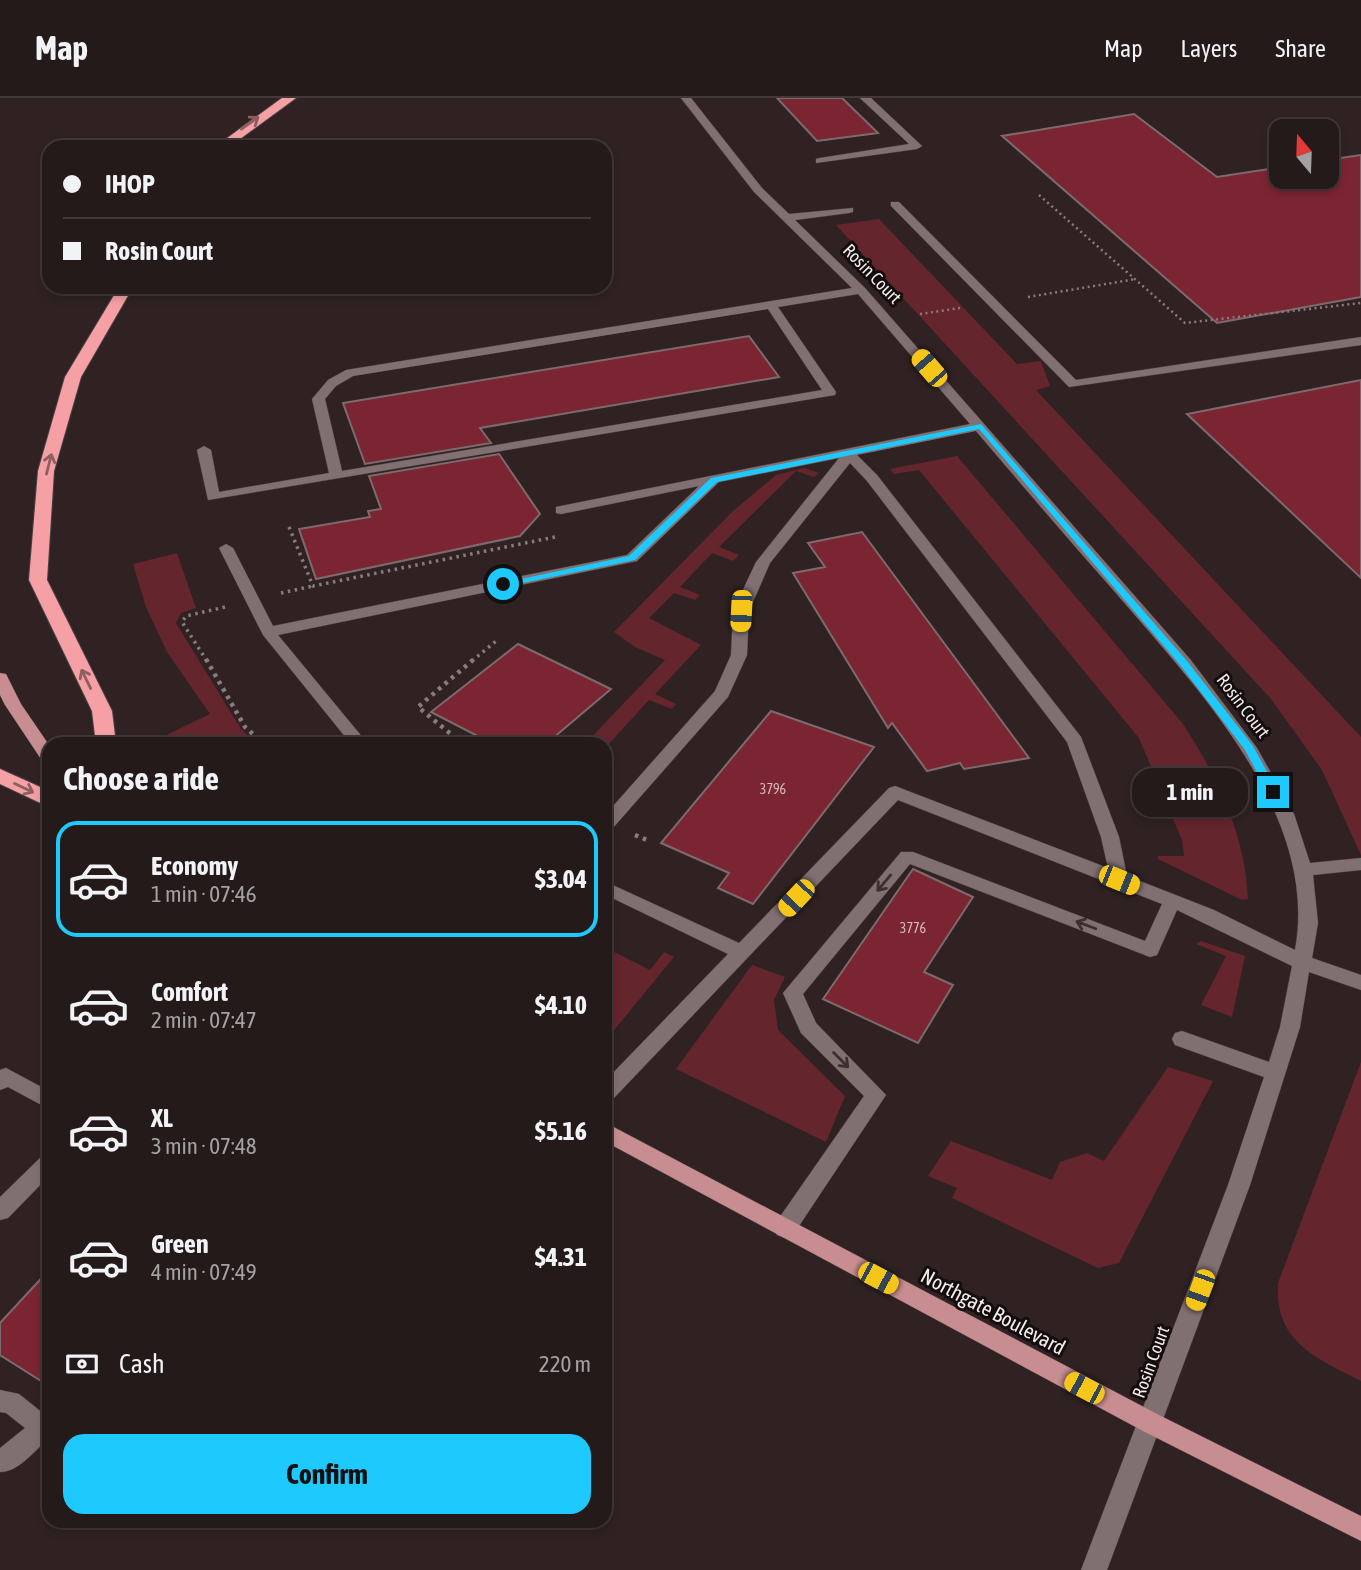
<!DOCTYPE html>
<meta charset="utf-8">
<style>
:root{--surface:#241a1a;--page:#302727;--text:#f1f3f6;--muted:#a3a1a2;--line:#413839;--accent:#1ec9fd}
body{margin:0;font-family:"Asap Condensed",sans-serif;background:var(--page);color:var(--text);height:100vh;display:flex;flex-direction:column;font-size:26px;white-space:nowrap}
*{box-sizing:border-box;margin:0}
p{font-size:23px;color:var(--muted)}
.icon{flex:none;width:38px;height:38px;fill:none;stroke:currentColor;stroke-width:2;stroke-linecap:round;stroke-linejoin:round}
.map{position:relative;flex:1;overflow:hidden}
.panel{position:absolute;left:42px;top:639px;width:570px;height:791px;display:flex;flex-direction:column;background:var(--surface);border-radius:21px;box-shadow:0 4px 10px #0003,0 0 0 2px var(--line)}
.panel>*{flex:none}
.top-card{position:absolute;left:42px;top:42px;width:570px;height:154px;border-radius:21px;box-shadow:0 4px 10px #0003,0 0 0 2px var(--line);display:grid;align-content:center;height:154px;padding:0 21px;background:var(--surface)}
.needle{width:46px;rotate:341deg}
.controls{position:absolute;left:1269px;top:21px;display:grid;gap:14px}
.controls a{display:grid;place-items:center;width:70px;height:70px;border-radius:14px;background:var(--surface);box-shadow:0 4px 10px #0003,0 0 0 2px var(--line);font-size:35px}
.end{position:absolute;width:32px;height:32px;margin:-16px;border:9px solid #1ec9fd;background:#111;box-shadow:0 0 0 4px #111}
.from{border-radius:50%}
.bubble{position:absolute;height:49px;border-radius:21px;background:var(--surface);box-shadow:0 4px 10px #0003,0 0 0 2px var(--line);font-size:23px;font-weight:700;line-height:49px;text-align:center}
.car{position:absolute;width:21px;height:42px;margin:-21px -10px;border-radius:9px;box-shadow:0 0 5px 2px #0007;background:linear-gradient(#f5c518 24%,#345 0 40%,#f5c518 0 76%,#345 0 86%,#f5c518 0)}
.top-card b{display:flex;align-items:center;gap:24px;height:66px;font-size:26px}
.top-card b+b{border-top:2px solid var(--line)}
.top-card i{width:18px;height:18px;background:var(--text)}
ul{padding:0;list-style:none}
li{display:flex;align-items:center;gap:21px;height:116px;margin:0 14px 10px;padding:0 7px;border:4px solid transparent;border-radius:21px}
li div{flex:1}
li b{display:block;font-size:26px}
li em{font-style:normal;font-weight:700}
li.on{border-color:var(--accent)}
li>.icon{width:63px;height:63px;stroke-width:1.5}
h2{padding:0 21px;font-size:32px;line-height:84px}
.pay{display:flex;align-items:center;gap:18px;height:77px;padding:0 21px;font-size:26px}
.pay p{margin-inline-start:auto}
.button{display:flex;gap:14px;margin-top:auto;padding:14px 21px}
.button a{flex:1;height:80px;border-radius:21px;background:var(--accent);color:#111;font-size:28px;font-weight:700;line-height:80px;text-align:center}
header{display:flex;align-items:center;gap:42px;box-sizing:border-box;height:98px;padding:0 35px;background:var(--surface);border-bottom:2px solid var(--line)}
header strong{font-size:33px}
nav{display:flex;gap:38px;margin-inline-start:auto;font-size:24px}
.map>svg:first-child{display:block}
</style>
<header>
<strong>Map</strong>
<nav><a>Map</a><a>Layers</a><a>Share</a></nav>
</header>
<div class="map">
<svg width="1361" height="1472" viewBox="0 0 1361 1472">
<rect width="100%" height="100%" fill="#302222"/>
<path fill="#65252d" d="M879,121L1017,266L1041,263L1050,288L1036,292L1361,639V757L1322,672L1271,601L836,127Z
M957,358L1183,626C1218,680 1245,736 1248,801L1242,802L1158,761V758H1184L1182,742L1139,640L919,372L894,376L890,371Z
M804,370L819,375L814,379L796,373L719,449L739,457L733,463L712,455L680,489L700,497L695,502L674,495L649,520L701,547L655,596L676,606L672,611L649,602L606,649V646H585L665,562L635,549L614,534L733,413L776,377Z
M177,455L196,510L181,515L176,525L241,631L257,646H166L160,640L210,616L167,554L146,509L133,466Z
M1201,843L1245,858L1232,919L1201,907L1226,858L1196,846Z
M606,850L650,872L664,854L674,859L606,942Z
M752,867L785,879L774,902L778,932L845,998L826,1044L676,971Z
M1361,964V1283C1316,1260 1274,1244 1278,1185Z
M1168,969L1213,983L1119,1165L1098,1170L952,1100L957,1090L928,1078L951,1043L1052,1082L1060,1064L1087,1055L1104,1063Z"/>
<path fill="#7c2532" stroke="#7c6b6c" stroke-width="2" d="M777,0H842L878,35L817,43Z
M1134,16L1217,79L1281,69V79H1326V62L1361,57V199L1217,225L1002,38Z
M749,238L779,279L480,330L491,345L365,366L343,305Z
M1361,282V480L1187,316Z
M499,356L540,416L520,438L316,481L299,431L370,419L368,413L381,411L369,378Z
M862,434L1029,660L964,671L960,665L927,673L892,625L888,630L793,475L825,469L808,445Z
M518,546L611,591L546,646H493L431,614Z
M771,613L874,649L753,806L718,790L729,775L661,745Z
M913,771L973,799L924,874L953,887L918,945L823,901Z
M49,1172V1288L0,1257V1225Z"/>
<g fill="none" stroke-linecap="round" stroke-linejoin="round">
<defs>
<path id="minor" d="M681,0H691L762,90L789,116L853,110V114L849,115L795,122L865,190L1190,561L1257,650L1294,716L1310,765L1361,760V772L1313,777L1318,825L1312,860L1361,877V892L1309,874L1300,929L1250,1087L1107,1472H1081L1228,1087L1264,979L1175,947L1172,941L1175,935L1182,933L1269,964L1280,929L1292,868L1177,812L1157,857L1150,859L910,766L803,896L816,925L886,997L793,1137L785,1140L777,1137L774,1130L777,1123L864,998L801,935L783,895L901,754H913L1145,843L1162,806L898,702L613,1001L606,1003V982L728,856L606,797V784L739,845L889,690L895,688L1108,770L1101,739L1067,644L867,383L850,365L770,465L749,513L747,557L728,599L612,731L606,733V716L715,593L731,557L733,513L756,464L839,360L719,384L637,463L278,537L368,646H351L263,537L219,450L226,446L233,450L273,528L627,457L699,388L561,416L556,415V409L970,326L858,196L778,209L836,294L835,297L208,402L197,352L204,348L211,352L219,394L329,375L312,301L328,282L346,272L852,190L754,94ZM768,211L822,292L342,373L325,301L336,288L353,278ZM976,333C1022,387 1068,441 1115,494C1196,589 1320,716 1295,852L1214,812L1127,778L1119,739L1081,639L877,377L857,357Z
M860,0H871L922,48L917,51L816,65V61L820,60L909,46Z
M891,104H899L1076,282L1361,239V247L1069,289L891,108Z
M6,970L49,993V1011L8,989L0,992V972Z
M49,1055V1078L8,1120L0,1122V1099L42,1058Z
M0,1292L19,1296L44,1316L49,1314V1340C35,1352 19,1374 0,1374V1350L25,1330L6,1315L0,1314Z"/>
<path id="major" d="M0,575L6,576L21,606L49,647V666L43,664L5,607L0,597Z
M606,1025L1159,1317L1361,1418V1443L1143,1333L606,1044Z"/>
<path id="highway" d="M282,0H296L229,49H215Z
M119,189H133L81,279L54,373L47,482L112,613L116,646H96L92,613L29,482L38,373L65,279Z
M0,671L49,693V709L0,686Z"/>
</defs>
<use href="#minor" stroke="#4c4142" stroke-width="1"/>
<use href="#major" stroke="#4c4142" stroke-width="1"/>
<use href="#highway" stroke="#4c4142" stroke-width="2"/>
<path stroke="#887d7d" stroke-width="2.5" stroke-dasharray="2 3.5" stroke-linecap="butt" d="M1039,97L1185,225L1361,205
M1028,199L1136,181
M920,216L960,210"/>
<path stroke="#887d7d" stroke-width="3.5" stroke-dasharray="2.5 4.5" stroke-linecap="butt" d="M289,429L313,488L555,439
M281,495L313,488
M207,563L182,524L186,518L225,509
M472,563L496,543"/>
<path stroke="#887d7d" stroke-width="4.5" stroke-dasharray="3.5 5" stroke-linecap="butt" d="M206,561L245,629L264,646
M463,646L418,609L474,561
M635,737L647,742"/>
<use href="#minor" fill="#817071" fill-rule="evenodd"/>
<use href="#major" fill="#c78d90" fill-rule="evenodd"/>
<use href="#highway" fill="#f5a0a5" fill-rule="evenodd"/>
</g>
<defs><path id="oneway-shaft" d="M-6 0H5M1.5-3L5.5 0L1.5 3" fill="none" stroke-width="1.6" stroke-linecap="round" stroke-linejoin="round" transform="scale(1.75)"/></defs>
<g stroke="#8f5e61">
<use href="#oneway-shaft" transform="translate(250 25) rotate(-35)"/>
<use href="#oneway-shaft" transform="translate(49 366) rotate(-76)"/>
<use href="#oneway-shaft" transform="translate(86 581) rotate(-116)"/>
<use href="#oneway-shaft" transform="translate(24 690) rotate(26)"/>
</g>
<g stroke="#3a3030">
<use href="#oneway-shaft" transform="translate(884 785) rotate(130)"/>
<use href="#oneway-shaft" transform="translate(1086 827) rotate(-159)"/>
<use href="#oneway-shaft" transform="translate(841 962) rotate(45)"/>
</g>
<path fill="#1ec9fd" d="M981,326L1187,563L1253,648L1278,694L1277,697H1269L1245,652L1180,567L979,331L717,384L635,462L503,489L498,486L629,458L711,380Z"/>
<g text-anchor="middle" stroke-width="6" stroke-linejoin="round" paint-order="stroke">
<g font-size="14" fill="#d6babd">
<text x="773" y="696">3796</text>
<text x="913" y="835">3776</text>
</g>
<g font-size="18" fill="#f4ebeb" stroke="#130d0d">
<text transform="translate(872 176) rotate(46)" y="6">Rosin Court</text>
<text transform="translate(1243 608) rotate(53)" y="6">Rosin Court</text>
<text transform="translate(1151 1264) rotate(-70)" y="6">Rosin Court</text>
</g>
<g font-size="21" fill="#f4ebeb" stroke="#130d0d">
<text transform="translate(993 1214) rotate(28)" y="7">Northgate Boulevard</text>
</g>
</g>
</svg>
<div class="controls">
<a><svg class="needle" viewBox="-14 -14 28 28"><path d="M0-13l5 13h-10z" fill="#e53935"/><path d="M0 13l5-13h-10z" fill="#a3a1a2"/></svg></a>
</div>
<i class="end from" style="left:503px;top:486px"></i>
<i class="end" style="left:1273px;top:694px"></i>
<div class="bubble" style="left:1132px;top:670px;width:116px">1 min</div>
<i class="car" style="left:929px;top:270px;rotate:319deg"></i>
<i class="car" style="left:741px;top:513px;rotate:183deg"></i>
<i class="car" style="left:1119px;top:782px;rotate:112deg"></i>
<i class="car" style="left:796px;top:800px;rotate:223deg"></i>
<i class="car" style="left:878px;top:1180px;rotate:118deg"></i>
<i class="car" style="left:1200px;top:1192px;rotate:200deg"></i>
<i class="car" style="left:1084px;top:1290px;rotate:298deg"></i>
<div class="top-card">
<b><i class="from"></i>IHOP</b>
<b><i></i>Rosin Court</b>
</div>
<section class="panel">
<h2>Choose a ride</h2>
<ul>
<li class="on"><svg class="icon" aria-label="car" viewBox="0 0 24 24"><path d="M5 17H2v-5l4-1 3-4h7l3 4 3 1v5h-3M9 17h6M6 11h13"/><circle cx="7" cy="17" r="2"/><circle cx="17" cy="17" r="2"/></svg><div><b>Economy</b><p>1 min · 07:46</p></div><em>$3.04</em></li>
<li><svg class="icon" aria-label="car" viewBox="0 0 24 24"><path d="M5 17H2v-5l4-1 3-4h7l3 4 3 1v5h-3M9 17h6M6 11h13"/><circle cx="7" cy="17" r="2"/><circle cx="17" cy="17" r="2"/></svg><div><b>Comfort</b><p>2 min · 07:47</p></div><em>$4.10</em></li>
<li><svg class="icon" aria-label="car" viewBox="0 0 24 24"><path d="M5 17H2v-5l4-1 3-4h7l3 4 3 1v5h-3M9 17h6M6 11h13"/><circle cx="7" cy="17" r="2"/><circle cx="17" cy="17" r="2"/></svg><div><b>XL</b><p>3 min · 07:48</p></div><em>$5.16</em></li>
<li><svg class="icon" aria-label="car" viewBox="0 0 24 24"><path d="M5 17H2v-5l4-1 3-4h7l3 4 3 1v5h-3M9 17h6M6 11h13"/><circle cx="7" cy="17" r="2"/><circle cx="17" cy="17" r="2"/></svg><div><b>Green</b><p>4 min · 07:49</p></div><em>$4.31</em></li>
</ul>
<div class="pay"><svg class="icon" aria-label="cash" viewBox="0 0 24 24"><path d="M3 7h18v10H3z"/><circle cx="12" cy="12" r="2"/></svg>Cash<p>220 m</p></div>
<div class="button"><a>Confirm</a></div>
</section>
</div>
